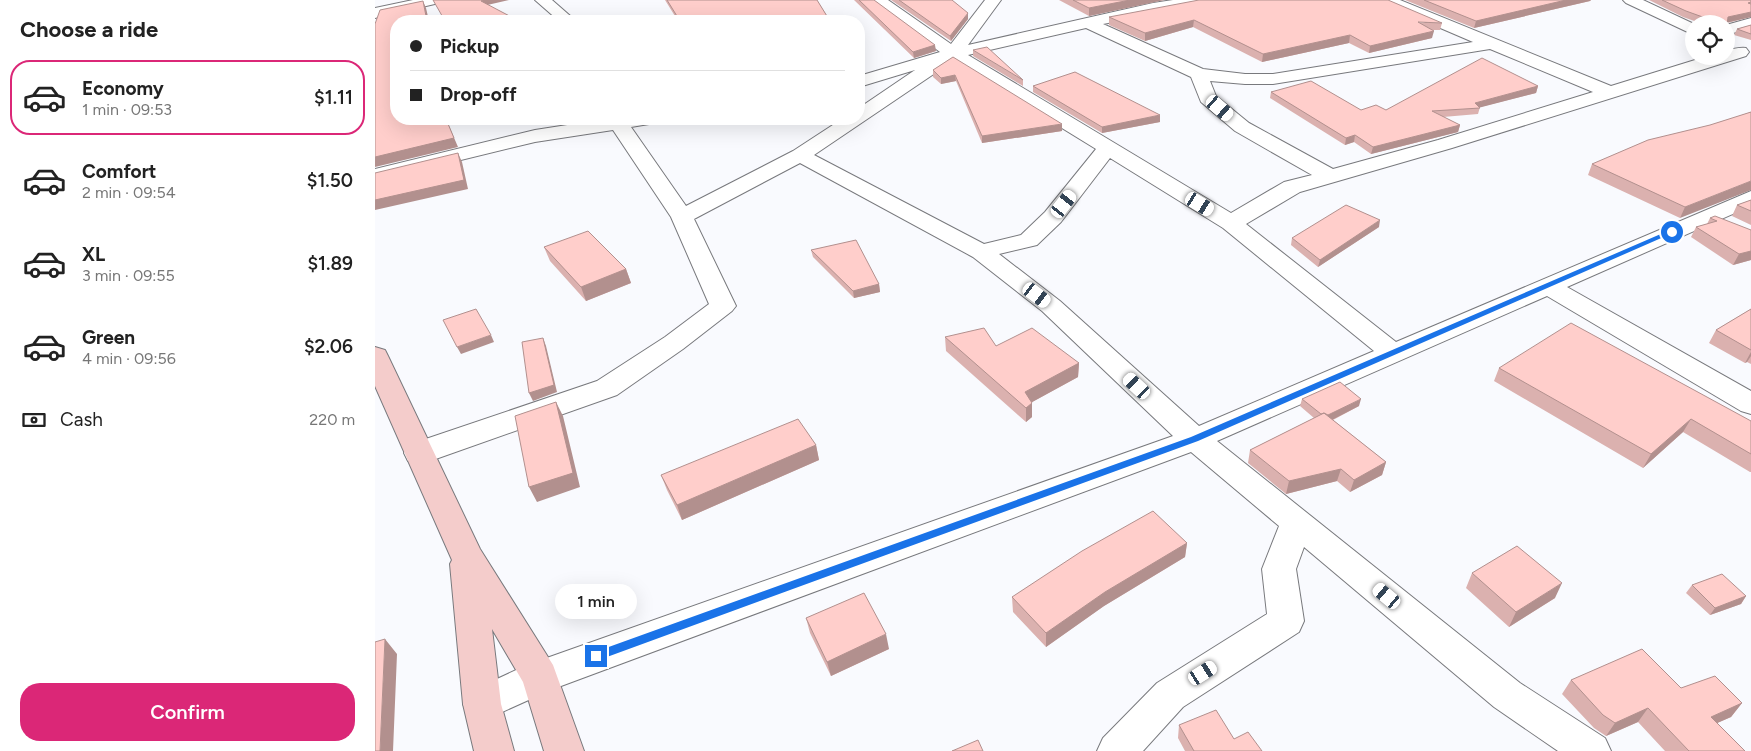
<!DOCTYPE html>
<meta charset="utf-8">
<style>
:root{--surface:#fff;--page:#f2f2f2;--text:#222;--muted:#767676;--line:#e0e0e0;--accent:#db2777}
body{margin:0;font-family:Figtree,sans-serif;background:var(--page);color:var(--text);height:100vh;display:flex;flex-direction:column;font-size:19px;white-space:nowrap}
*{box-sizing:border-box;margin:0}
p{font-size:16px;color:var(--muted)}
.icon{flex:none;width:28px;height:28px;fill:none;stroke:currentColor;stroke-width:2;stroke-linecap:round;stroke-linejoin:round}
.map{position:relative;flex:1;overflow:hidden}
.drawer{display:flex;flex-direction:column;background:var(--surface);width:375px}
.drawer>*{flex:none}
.hud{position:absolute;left:15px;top:15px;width:475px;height:110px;border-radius:20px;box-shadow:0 5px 20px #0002;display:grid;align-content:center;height:110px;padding:0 20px;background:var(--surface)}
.buttons{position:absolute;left:1310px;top:15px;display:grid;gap:10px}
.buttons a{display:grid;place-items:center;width:50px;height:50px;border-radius:50%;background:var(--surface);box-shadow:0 5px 20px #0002;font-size:25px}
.end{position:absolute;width:22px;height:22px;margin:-11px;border:6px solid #1a73e8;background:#fff;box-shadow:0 0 0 2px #fff}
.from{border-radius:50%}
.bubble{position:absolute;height:35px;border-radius:18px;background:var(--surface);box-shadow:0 5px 20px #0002;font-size:16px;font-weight:600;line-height:35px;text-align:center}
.car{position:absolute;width:15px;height:30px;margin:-15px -8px;border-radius:6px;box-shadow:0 0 4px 1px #0007;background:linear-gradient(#fff 24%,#345 0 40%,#fff 0 76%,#345 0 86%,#fff 0)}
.hud b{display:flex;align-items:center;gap:18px;height:48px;font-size:19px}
.hud b+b{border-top:1px solid var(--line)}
.hud i{width:12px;height:12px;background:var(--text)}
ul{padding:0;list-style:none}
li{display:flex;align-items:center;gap:15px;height:75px;margin:0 10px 8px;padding:0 10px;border:2px solid transparent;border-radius:20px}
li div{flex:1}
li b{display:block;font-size:19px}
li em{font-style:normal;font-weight:600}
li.current{border-color:var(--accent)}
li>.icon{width:45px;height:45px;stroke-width:1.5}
h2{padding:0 20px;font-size:22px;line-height:60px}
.pay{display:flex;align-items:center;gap:12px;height:55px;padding:0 20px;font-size:19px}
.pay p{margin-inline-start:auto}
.button{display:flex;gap:10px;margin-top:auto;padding:10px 20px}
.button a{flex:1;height:58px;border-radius:20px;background:var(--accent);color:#fff;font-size:20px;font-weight:600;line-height:58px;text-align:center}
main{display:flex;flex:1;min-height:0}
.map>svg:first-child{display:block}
</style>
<main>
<section class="drawer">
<h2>Choose a ride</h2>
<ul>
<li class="current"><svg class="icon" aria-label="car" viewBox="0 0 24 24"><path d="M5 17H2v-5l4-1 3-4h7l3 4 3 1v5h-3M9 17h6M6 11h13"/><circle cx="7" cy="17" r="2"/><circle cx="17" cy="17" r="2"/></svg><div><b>Economy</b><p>1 min · 09:53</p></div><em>$1.11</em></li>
<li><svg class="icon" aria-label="car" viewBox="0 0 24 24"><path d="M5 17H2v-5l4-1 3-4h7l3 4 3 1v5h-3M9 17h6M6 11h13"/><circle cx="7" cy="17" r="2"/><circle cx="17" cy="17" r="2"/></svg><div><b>Comfort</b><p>2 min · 09:54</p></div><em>$1.50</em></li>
<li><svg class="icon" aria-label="car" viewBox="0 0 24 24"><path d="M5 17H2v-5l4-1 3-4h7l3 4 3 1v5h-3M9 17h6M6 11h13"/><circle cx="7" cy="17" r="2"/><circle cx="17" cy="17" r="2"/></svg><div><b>XL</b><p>3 min · 09:55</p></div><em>$1.89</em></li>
<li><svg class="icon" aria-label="car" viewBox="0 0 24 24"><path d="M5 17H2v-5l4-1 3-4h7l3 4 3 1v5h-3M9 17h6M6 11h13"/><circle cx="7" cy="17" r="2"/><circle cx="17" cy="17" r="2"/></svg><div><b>Green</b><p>4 min · 09:56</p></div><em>$2.06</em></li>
</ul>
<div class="pay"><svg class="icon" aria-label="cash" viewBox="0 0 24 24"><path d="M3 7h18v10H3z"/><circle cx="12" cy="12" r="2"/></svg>Cash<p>220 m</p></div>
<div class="button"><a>Confirm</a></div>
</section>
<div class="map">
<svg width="1376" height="751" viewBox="0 0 1376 751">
<rect width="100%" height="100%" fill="#f9fafe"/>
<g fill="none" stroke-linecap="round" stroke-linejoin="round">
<defs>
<path id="minor" d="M38,0H67L64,3L0,18V8Z
M160,0H177L201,21H184Z
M495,0H513L576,44L610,0H626L593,45L778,3L798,0H833L830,3L825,5L728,24L828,69L870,74H898L1098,42L1007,3L1004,0H1025L1236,86L1333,56H1351V51C1358,49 1364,47 1371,48L1374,52L1371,56L1077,148L925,192L871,224L1021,342L1376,191V206L1192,287L1376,391V414L1366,411L1172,296L842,441L1145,683L1230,738L1236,751H1183L1119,707L929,547L921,569L929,621L924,632L808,707L768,751H722L728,738L782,683L892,614L887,569L904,526L816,452L178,689L107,721L94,716L88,704L94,692L152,665L798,436L667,311L598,257L425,163L319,219L361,306L357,311L308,349L242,395L55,461L44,464L33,461L29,453L33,445L222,381L290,337L334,304L296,217L238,130L160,142L0,181V169L160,130L231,119H282L280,123L256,127L311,206L418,151L467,119H484V108L540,70L484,87V76L565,52ZM711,28L816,77L826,102L860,131L937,175L909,182L856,213L593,55ZM1115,49L1218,92L1063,140L958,169L874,123L841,96L835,81L870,84H898ZM578,61L721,149L670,212L646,235L609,244L439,155ZM735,158L848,228L999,351L824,426L685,301L624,254L662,245L686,222Z
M1248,0H1268L1319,24V35L1251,3Z
M1376,18V28L1351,35V25Z"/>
<path id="secondary" d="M0,347L10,350L13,356L105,549L178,665L209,751H169L148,682L117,629L126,704L139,751H99L88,704L75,564L77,560L0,386Z"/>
</defs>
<use href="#minor" stroke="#78797d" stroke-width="2"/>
<use href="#secondary" stroke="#78797d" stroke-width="2"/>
<use href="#minor" fill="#fff" fill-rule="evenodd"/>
<use href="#secondary" fill="#f4cccb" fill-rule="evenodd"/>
</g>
<path fill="#dbb1af" d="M290,0H442L455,21H303Z
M479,0H499L561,51L539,58Z
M516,0H577L593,19L576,41Z
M684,0H789L714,16Z
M1030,0H1216L1215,1L1099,28Z
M1274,0H1376V17L1352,23L1351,26V24H1328L1308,17Z
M734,17L1067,23L1065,30H1057V38L994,53L974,43L887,62L818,27L770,41L734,25Z
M1376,25V40L1359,35L1362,29Z
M598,50L648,80V86L598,56Z
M578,57L687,131L607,143L581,81L566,84L558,77V70Z
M658,86L785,122L727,133L658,92Z
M1163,86L1161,93L1105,107L1103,114L1068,117L1085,125L1083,132L996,154L979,142L970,145L895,98L896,92L986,110H1011Z
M1376,112L1305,218L1213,175L1217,164Z
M1376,200V225L1357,216L1362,205Z
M1335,218L1376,230V260L1358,265L1316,237L1321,227L1332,224Z
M1004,227L943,267L916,245L917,238Z
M169,247L251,269L256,283L211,301L175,261Z
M436,250L504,284L505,292L479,298L438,257Z
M1376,309V364L1372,362L1370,363L1334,343L1341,330Z
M570,337L621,346L704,363L703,377L657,402V417L651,422L571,351Z
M1124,368L1376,421V472H1375L1308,432L1268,468L1119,381Z
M927,399L984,406L958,420L1011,462L1007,475L975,492L962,481L911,494L873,463L875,450L939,418L925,406Z
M441,445L444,460L307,520L292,490L286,475Z
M812,543L810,557L729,606L671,647L638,612L637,597Z
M1097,573L1180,598L1134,627L1091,588Z
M1317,585L1371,596L1366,604L1335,615L1311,593Z
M431,618L514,649L456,676L435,633Z
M1196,680L1306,688L1367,703L1356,717L1342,723L1370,751H1290L1263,722L1231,736L1219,728L1187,694Z
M804,725L859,739L887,751H810L803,738Z"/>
<path fill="#b2908e" d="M108,0H134L108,6L106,1Z
M755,0H789L714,16V8Z
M1191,0H1216L1215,1L1099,28L1101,21Z
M48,1L51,8L54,21H52Z
M1376,12V17L1350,23L1353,17Z
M593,13V19L576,41L575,36Z
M819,20L818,27L770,41V33Z
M1059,31L1057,38L994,53L995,46Z
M975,35L974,43L887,62L888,54Z
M560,45L561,51L539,58L538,52Z
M580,75L581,81L566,84V78Z
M1163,86L1161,93L1103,108L1100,103Z
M785,115V122L727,133V127Z
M71,119L83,147L0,167V157Z
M687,124V131L607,143V136Z
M1085,125L1083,132L996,154L998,147Z
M980,135L979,142L970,145L971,138Z
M83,153L87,162L93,189L0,210V200Z
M1376,181V190L1305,218L1310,207Z
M1005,220L1004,227L943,267L945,260Z
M1376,251V260L1358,265L1364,254Z
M251,269L256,283L211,301L206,287Z
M504,284L505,292L479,298L478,291Z
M116,335L119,342L86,354L82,347Z
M168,338L171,346L182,392L158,401L154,393Z
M1376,352V356L1372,362L1370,363Z
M704,363L703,377L650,406V392Z
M986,399L984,406L947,425L949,417Z
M181,402L188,416L205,487L162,502L154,487Z
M657,403V417L651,422V408Z
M1316,419L1308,432L1268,468L1276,454Z
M441,445L444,460L307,520L302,505Z
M1011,462L1007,475L975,492L979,480Z
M966,469L962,481L911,494L914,481Z
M812,543L810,557L729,606L671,647V633L730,592Z
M1187,583L1180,598L1134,627L1141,612Z
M1371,596L1366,604L1335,615L1340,608Z
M511,634L514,649L456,676L452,662Z
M10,639L22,654L18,751H5Z
M1367,703L1356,717L1324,731L1336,717Z
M1273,708L1263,722L1231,736L1240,723Z"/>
<path fill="#ffcecb" stroke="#b2908e" d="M58,0H108L106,1L144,21H70Z
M292,0H442L455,21H305Z
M484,0H499L560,45L538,52Z
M524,0H577L593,13L575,36Z
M698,0H755L714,8Z
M824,0H1013L1067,23L1043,22L1059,31L995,46L975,35L888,54L819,20L770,33L734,17Z
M1049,0H1191L1101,21Z
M1287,0H1376V2L1373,3L1376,4V12L1353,17L1352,25L1351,24H1347L1311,11Z
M48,1L52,21H21V119H71L79,138L0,157V24L5,10Z
M1376,25V34L1362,29Z
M612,47L648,80L598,50Z
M578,57L687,124L607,136L580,75L566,78L558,70Z
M1107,58L1163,86L1100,103L1105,108L1057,111L1085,125L998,147L980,135L971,138L896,92L936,81L986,110L1001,105L1011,110Z
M700,72L785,115L727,127L658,86Z
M1376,112V181L1310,207L1217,164L1273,140L1335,125Z
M83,153L89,180L0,200V173Z
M1376,200V211L1362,205Z
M971,205L1005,220L945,260L917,238Z
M1340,216L1376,230V251L1364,254L1321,227L1342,221L1335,218Z
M213,231L251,269L206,287L169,247Z
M481,240L504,284L478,291L436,250Z
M101,309L116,335L82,347L68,320Z
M1376,309V350L1341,330Z
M1196,323L1376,421V454L1316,419L1276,454L1124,368Z
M609,328L621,346L657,328L704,363L650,392L657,403L651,408L570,337Z
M168,338L179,385L154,393L147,342Z
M965,382L986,399L953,415L949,413L946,414L927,399Z
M181,402L198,473L154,487L140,416Z
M949,413L1011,462L979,480L966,469L914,481L875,450Z
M423,419L441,445L302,505L286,475Z
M778,511L812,543L730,592L671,633L637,597L707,551Z
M1142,546L1187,583L1141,612L1097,573Z
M1347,574L1371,596L1340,608L1317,585Z
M489,593L511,634L452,662L431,618Z
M10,639L5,751H0V642Z
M1267,649L1306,688L1340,676L1367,703L1336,717L1370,751H1314L1273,708L1240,723L1228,715L1196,680Z
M841,710L859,739L873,732L887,751H819L804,725Z
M603,740L608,751H577Z"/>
<path fill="#1a73e8" d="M1295,230L1300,232L823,441L221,661L216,656L217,653L816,437Z"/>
</svg>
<div class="buttons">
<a><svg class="icon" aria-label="locate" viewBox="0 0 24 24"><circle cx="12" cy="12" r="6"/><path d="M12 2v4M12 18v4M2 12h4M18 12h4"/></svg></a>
</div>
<i class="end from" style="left:1297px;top:232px"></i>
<i class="end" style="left:221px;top:656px"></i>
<div class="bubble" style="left:180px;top:584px;width:82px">1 min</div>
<i class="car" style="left:845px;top:108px;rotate:131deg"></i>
<i class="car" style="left:689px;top:204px;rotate:38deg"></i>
<i class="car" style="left:825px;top:204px;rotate:121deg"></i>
<i class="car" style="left:662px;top:295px;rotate:127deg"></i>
<i class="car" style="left:762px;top:386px;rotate:313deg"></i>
<i class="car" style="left:1012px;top:596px;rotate:310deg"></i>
<i class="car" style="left:828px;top:673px;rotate:58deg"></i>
<div class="hud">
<b><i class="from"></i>Pickup</b>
<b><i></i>Drop-off</b>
</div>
</div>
</main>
